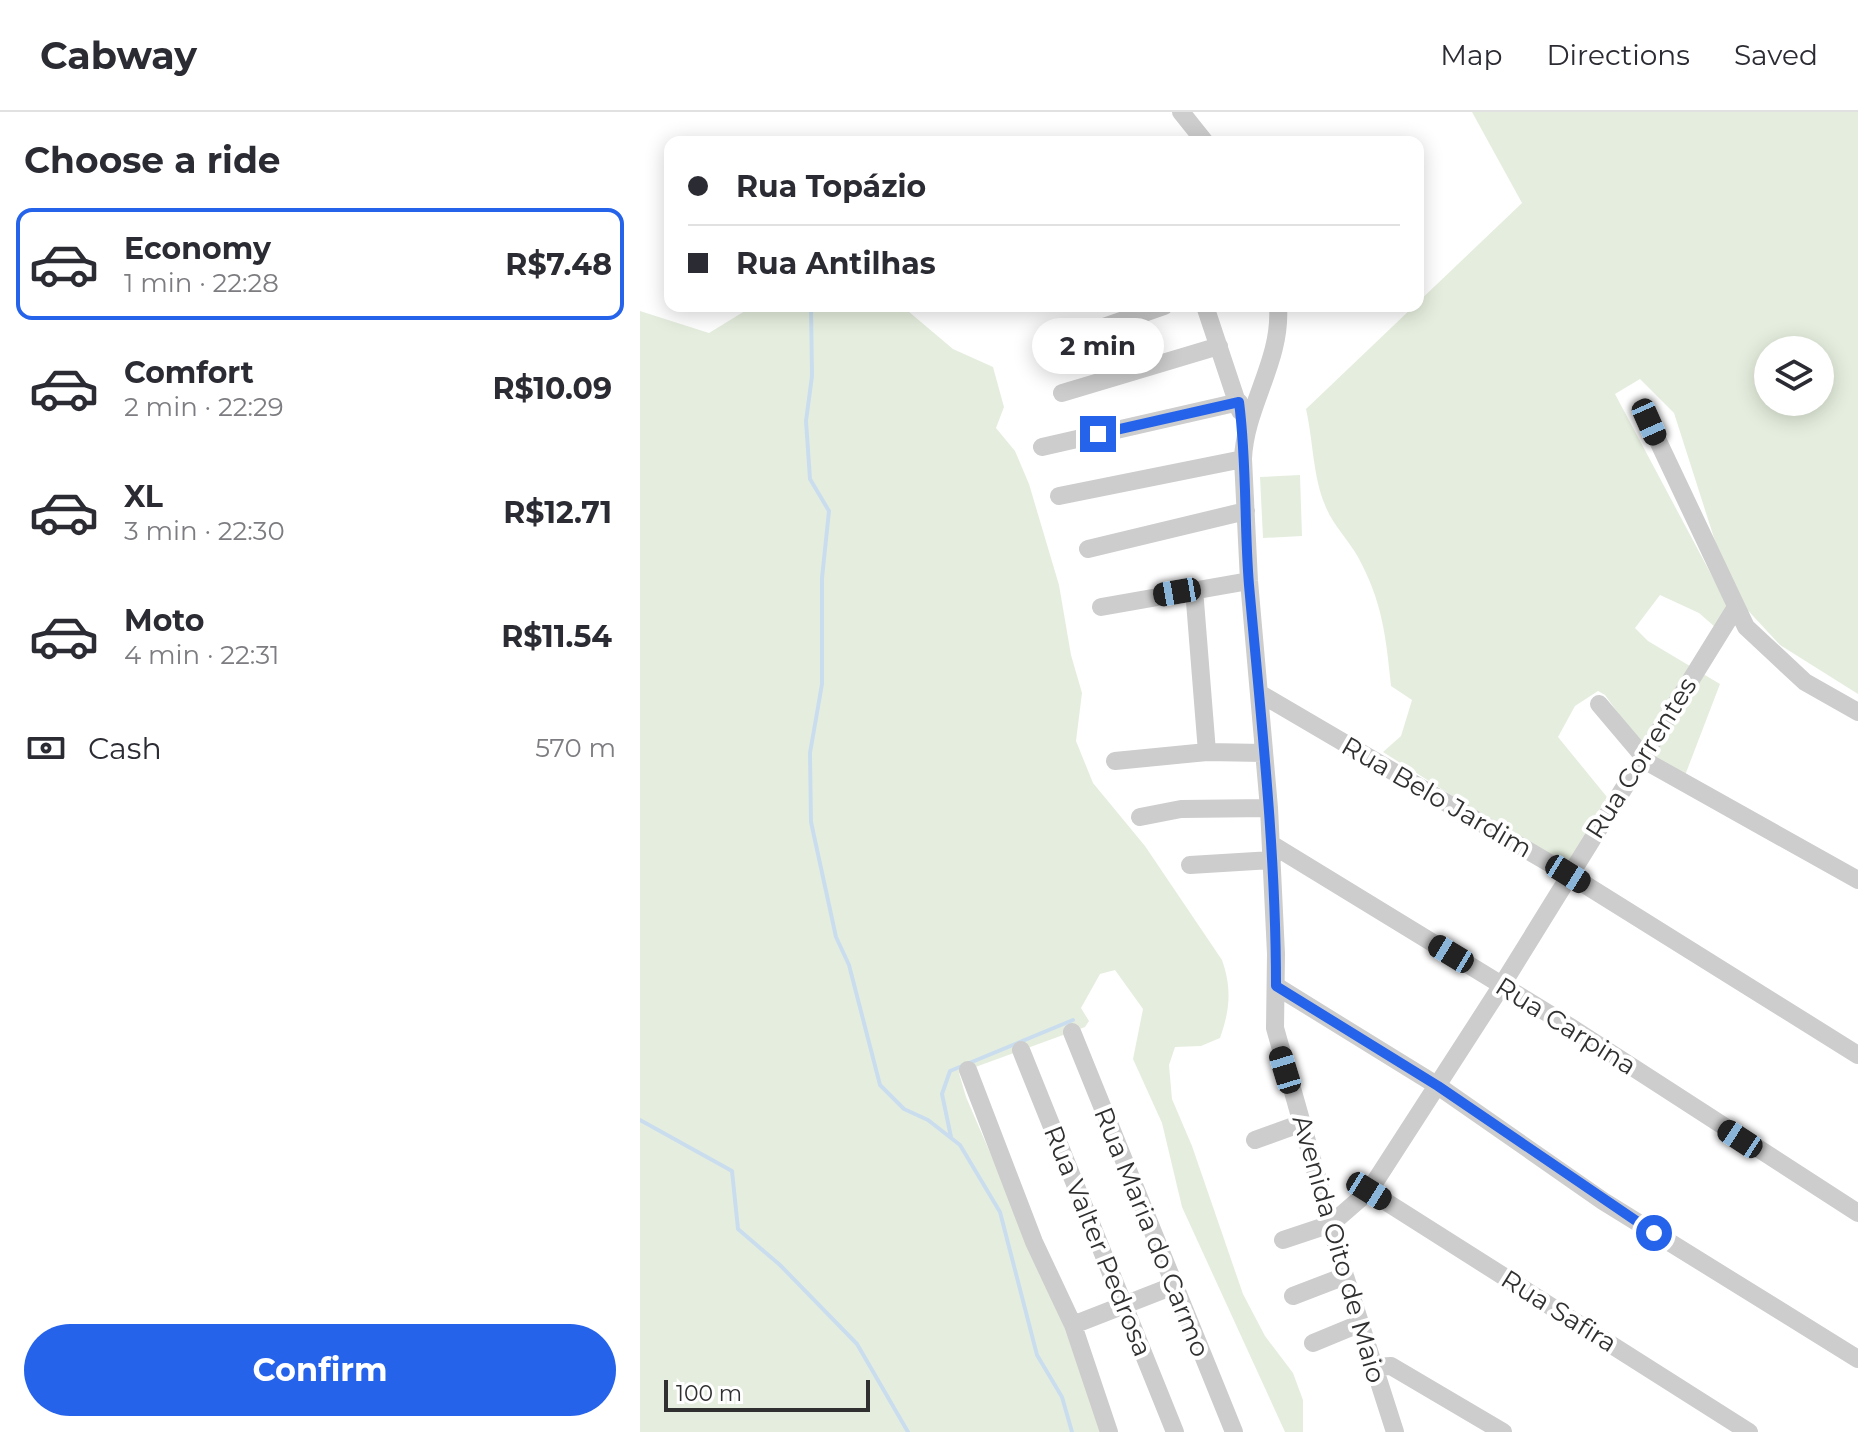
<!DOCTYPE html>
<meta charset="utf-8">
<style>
:root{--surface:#fff;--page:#f7f7f7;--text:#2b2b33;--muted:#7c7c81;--line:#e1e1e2;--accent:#2563eb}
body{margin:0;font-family:Montserrat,sans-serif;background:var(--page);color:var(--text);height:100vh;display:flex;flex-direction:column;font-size:30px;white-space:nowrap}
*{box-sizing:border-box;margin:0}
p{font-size:26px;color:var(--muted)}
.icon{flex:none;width:44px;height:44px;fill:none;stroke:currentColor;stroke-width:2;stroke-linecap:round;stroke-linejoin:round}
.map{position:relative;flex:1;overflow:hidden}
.sheet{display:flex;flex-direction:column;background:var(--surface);width:640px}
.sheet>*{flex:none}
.hud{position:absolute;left:24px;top:24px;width:760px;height:176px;border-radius:16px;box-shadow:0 4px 20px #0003;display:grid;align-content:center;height:176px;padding:0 24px;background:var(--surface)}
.fabs{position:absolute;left:1114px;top:224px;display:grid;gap:16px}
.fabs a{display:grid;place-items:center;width:80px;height:80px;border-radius:50%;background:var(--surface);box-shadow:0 4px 20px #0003;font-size:40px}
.scale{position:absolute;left:24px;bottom:20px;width:206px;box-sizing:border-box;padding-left:8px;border:4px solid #303030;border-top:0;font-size:22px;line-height:28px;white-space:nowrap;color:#303030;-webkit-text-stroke:6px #fff;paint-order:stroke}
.end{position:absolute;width:36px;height:36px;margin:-18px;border:10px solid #2563eb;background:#fff;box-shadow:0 0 0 4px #fff}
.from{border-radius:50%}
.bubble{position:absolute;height:56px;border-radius:28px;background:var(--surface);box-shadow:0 4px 20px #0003;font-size:26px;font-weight:700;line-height:56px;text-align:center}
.car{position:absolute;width:24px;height:48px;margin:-24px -12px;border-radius:10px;box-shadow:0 0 6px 2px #0007;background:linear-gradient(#222 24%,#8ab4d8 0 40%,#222 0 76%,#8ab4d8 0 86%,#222 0)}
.hud b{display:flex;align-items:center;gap:28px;height:76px;font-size:30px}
.hud b+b{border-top:2px solid var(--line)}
.hud i{width:20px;height:20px;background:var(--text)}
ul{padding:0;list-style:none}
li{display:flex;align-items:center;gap:24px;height:112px;margin:0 16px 12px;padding:0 8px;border:4px solid transparent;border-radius:16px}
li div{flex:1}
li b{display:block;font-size:30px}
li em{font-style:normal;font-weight:700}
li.on{border-color:var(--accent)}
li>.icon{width:72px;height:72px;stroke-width:1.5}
h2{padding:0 24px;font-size:36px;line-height:96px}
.pay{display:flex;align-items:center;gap:20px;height:88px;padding:0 24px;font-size:30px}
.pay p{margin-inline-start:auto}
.cta{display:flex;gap:16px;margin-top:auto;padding:16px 24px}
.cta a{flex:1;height:92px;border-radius:48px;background:var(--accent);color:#fff;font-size:32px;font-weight:700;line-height:92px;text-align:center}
header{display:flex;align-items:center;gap:48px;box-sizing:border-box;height:112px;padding:0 40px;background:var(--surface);border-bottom:2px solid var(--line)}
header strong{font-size:38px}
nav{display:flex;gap:44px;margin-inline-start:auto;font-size:28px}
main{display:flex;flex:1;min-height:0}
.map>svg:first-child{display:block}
</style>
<header>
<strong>Cabway</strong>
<nav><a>Map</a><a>Directions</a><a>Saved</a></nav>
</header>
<main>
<section class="sheet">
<h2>Choose a ride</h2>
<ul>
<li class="on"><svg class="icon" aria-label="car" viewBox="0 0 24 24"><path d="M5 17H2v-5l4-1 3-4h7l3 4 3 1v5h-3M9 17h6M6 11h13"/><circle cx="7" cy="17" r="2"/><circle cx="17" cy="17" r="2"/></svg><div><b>Economy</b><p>1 min · 22:28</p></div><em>R$7.48</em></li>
<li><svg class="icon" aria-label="car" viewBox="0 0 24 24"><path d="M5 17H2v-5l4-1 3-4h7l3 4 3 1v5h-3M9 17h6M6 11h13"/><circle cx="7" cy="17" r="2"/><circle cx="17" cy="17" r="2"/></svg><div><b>Comfort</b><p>2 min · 22:29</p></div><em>R$10.09</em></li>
<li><svg class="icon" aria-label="car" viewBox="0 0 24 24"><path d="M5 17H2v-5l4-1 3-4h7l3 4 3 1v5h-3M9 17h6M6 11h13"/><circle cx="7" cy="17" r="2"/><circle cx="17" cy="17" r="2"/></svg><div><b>XL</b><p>3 min · 22:30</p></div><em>R$12.71</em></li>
<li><svg class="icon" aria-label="car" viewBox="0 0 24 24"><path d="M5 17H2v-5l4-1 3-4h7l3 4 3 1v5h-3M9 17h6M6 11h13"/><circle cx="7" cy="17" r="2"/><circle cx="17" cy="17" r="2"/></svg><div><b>Moto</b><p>4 min · 22:31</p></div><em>R$11.54</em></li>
</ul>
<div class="pay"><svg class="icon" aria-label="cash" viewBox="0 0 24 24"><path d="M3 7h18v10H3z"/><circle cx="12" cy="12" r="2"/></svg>Cash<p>570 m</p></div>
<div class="cta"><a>Confirm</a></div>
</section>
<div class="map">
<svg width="1218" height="1320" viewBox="0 0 1218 1320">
<rect width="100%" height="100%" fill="#fff"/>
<path fill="#e5eede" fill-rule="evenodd" d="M832,0H1218V582L1140,533L1101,491L1083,454L1034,301L1000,267L975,282L1088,494L1075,515L1059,501L1020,483L995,516L1008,529L1080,572L1044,666L1011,647L965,583L958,579L935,594L918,625L967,685L925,755L743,640L761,624L772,588L751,574C746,524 742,489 718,445C708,427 692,412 685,393C673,365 673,328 666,297L882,91ZM1128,238H1180V290H1128Z
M113,194H262L313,237L353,255L364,295L356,316L375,339L389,372L419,473L431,543L442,581L436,629L453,671L505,734L582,848C592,876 590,898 580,926L561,934L535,935L529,953L532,987L552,1034L603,1182L625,1224L653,1261L663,1288V1320H645L542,1095L522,1011L493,947L503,897L475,858L460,862L441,896L449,909L445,915L319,961L326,985L419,1200L461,1320H0V199L69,221Z
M660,363L662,424L623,426L620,365Z"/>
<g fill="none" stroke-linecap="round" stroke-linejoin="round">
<path stroke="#caddee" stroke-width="4" d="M171,194L172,264L166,309L170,367L189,399L182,466V572L170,641L171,710L196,825L209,853L240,973L264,997L288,1008L320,1033L360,1100L397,1243L422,1285L432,1320
M0,1008L92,1059L98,1117L140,1153L217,1232L268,1320
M311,1025L302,982L310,959L433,908"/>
<path stroke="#cdcdcd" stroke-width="18" d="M541,0L565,30
M565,194L600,299
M638,194C642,249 605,294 603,347L609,469L629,696L636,842L635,916L705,1164L755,1320
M455,218L524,194
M422,281L579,234
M1009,310L1106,515L1165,570L1218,600
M402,335L599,290
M419,384L603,347
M448,437L606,399
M554,477L567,640
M461,495L609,469
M619,581L928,762L1218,943
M959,592L1009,651L1218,768
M475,649L567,640L624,641
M500,705L541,697L629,696
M631,732L932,916L1218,1101
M550,753L632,748
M636,874L798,974L963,1089L1218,1247
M432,920L594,1320
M381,938L535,1320
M328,958L394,1130L433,1213L469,1320
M615,1028L662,1011
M729,1079L1109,1320
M643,1128L691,1112L729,1079L862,873L1096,495
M653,1184L705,1164
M433,1213L533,1174
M673,1231L719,1212
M732,1255L751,1254L863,1320"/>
</g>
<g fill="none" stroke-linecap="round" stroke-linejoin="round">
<path stroke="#2563eb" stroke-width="10" d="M458,322L599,290C607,351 604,412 609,473C621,606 636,740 636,874L798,974L1014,1121"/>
</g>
<g text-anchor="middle" stroke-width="8" stroke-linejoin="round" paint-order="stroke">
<g font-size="26" fill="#303030" stroke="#fff">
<text transform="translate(1001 646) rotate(-58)" y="9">Rua Correntes</text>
<text transform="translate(797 685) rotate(30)" y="9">Rua Belo Jardim</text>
<text transform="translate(926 914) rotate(32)" y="9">Rua Carpina</text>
<text transform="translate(512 1120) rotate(68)" y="9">Rua Maria do Carmo</text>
<text transform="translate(458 1129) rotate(68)" y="9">Rua Valter Pedrosa</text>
<text transform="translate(699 1137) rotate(74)" y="9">Avenida Oito de Maio</text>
<text transform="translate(919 1199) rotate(32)" y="9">Rua Safira</text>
</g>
</g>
</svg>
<div class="fabs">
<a><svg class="icon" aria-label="layers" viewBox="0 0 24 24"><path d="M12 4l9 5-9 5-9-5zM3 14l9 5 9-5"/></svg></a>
</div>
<div class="scale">100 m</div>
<i class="end from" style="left:1014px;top:1121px"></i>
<i class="end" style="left:458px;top:322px"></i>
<div class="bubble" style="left:392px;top:206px;width:132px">2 min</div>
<i class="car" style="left:1009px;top:310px;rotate:156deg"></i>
<i class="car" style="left:537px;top:480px;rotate:260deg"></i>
<i class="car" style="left:928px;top:762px;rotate:122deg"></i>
<i class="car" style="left:811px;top:842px;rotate:301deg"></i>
<i class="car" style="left:645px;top:958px;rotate:343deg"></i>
<i class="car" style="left:1100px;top:1027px;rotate:303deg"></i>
<i class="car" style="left:729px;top:1079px;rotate:122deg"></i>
<div class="hud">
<b><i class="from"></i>Rua Topázio</b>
<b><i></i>Rua Antilhas</b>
</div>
</div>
</main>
